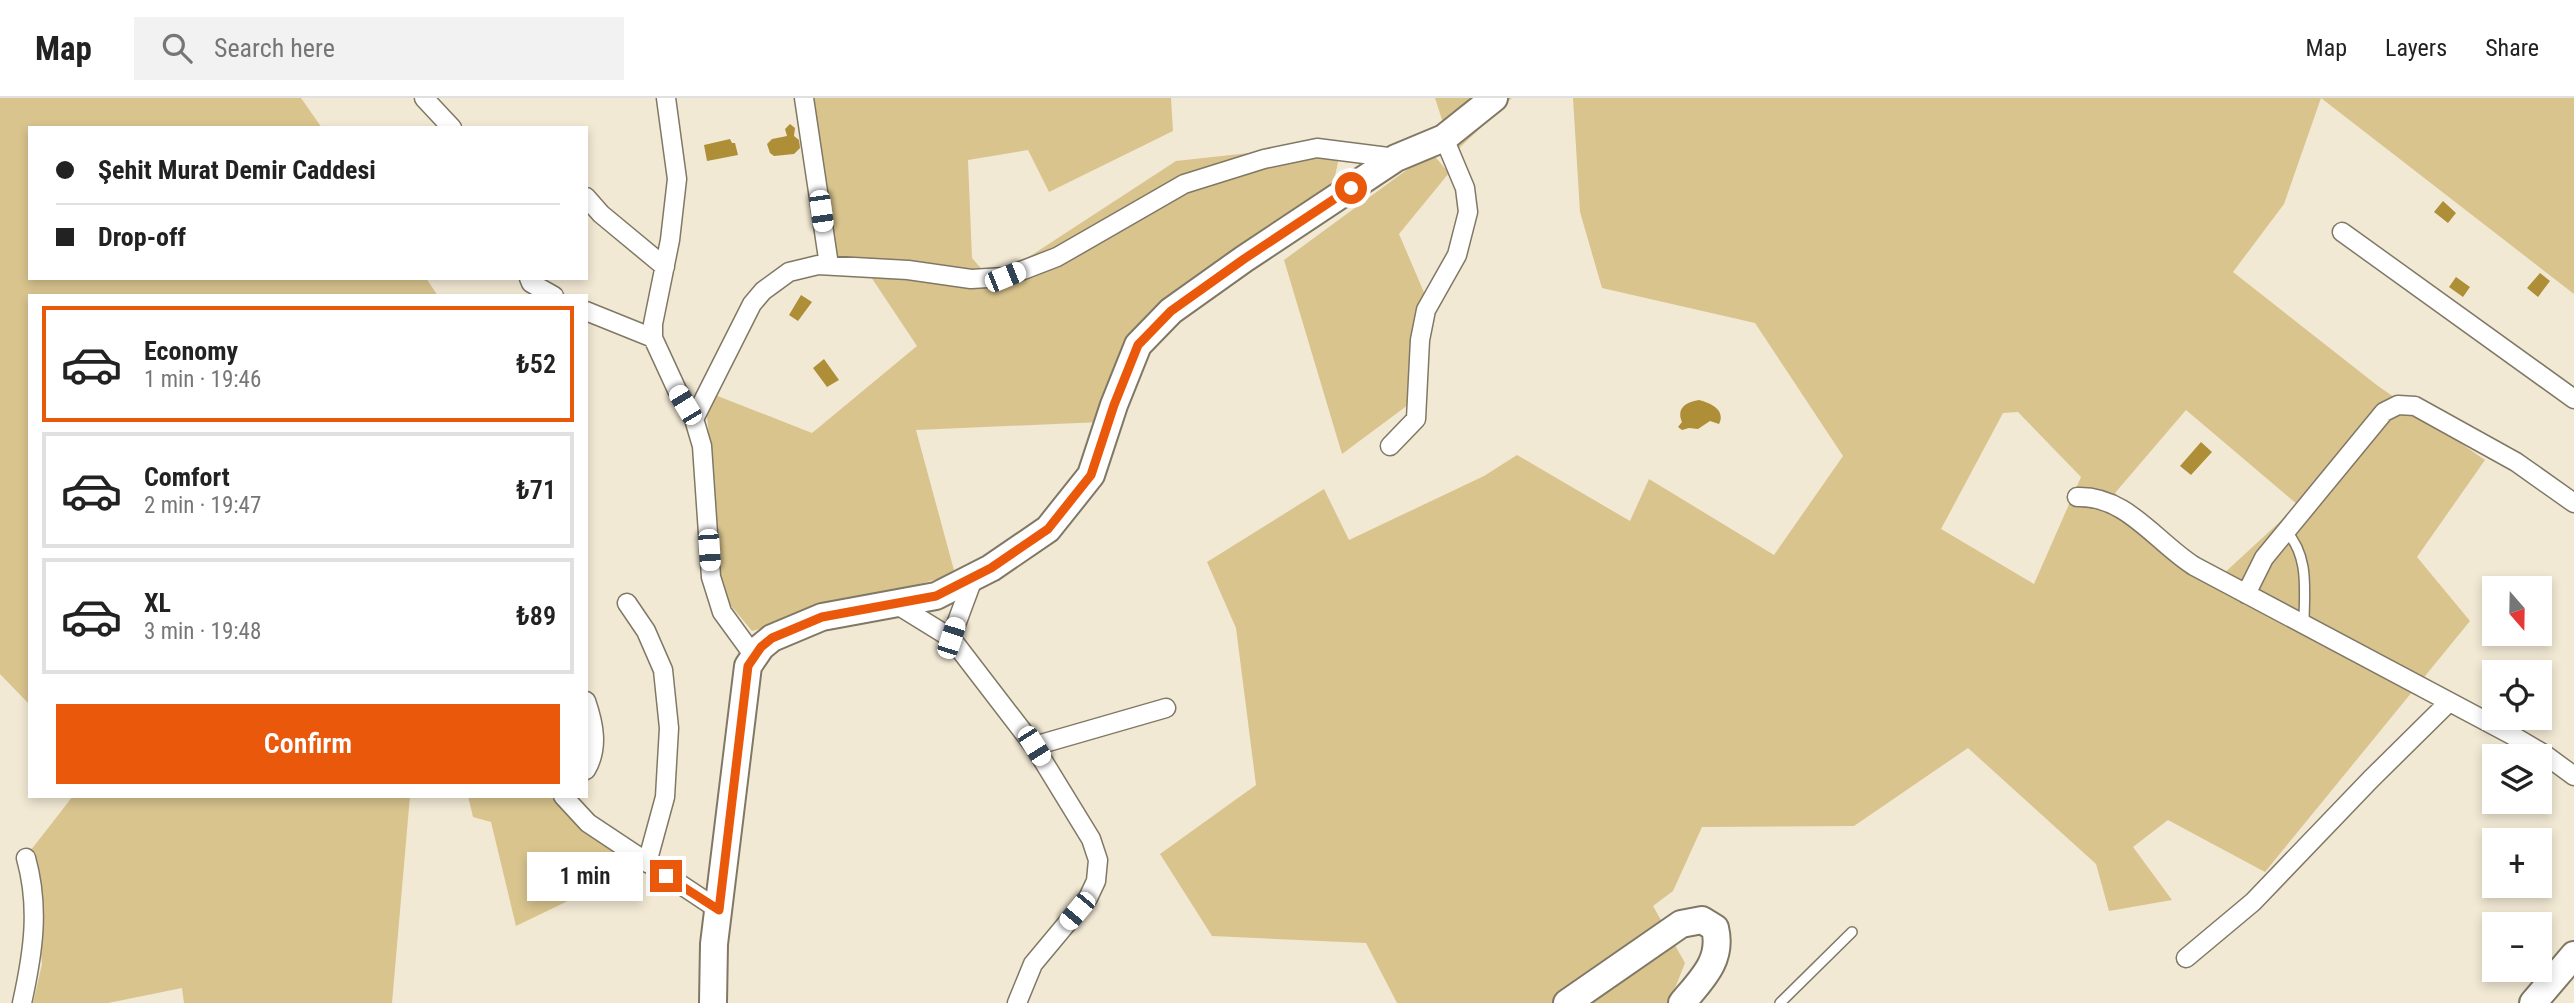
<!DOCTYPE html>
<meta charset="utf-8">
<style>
:root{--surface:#fff;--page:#f2f2f2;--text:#222;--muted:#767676;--line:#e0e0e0;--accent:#ea580c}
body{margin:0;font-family:"Roboto Condensed",sans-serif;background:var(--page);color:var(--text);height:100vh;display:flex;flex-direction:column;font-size:26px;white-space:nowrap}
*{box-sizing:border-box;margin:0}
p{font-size:23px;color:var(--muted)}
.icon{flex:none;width:38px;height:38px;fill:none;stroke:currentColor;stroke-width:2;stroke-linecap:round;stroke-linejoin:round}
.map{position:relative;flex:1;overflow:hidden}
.panel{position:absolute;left:28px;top:196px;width:560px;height:504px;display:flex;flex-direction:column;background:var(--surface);border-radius:0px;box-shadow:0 4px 10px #0003}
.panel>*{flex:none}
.banner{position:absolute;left:28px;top:28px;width:560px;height:154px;border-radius:0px;box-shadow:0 4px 10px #0003;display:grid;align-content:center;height:154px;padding:0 28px;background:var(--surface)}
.needle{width:46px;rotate:160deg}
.tools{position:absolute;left:2482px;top:478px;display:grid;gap:14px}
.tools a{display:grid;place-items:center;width:70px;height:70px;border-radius:0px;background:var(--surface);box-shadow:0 4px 10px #0003;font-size:35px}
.end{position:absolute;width:32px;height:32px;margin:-16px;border:9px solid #ea580c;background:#fff;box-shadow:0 0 0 4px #fff}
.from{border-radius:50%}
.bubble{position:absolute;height:49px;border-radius:0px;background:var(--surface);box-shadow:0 4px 10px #0003;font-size:23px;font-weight:600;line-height:49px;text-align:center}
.car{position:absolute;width:21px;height:42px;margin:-21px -10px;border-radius:9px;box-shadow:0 0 5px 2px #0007;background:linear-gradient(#fff 24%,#345 0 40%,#fff 0 76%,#345 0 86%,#fff 0)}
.banner b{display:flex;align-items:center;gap:24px;height:66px;font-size:26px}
.banner b+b{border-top:2px solid var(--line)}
.banner i{width:18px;height:18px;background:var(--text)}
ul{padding:12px 0 0;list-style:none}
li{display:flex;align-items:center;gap:21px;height:116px;margin:0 14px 10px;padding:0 14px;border:4px solid var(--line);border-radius:0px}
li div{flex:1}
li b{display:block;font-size:26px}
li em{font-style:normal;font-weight:600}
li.active{border-color:var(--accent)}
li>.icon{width:63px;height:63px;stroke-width:1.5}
.primary-button{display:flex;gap:14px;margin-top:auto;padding:14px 28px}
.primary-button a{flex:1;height:80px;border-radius:0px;background:var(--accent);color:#fff;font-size:28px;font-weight:600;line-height:80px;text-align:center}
header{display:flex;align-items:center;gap:42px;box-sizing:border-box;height:98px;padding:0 35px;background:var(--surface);border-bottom:2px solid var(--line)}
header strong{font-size:33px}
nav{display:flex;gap:38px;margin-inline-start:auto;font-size:24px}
.search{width:490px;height:63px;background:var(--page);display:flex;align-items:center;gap:18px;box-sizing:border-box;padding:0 24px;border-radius:0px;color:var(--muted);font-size:26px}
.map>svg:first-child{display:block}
</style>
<header>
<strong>Map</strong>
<div class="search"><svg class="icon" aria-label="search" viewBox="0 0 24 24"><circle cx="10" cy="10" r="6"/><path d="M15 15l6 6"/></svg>Search here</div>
<nav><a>Map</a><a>Layers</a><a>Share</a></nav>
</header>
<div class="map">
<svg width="2574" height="905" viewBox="0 0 2574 905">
<rect width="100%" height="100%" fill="#f2e9d4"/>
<path fill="#d9c48e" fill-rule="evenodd" d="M0,0H301L322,30H30V180H426L438,198H30V607L0,576Z
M811,0H1171L1173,33L1049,94L1028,52L968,62L972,160L992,183L1176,63L1342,45L1334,83L1132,257L1101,324L916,332L955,476L752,533L722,497L705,293L812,335L917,248L865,170L834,157Z
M1435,0H1512L1453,56Z
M1573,0H2574V196L2321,0L2284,106L2233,174L2378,288L2485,362L2417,459L2470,523L2265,774L2168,722L2133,749L2172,802L2109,813L2096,766L1968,650L1854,728L1702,729L1673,793L1653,808L1685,865L1669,905H1397L1366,845L1212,838L1160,756L1256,687L1236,530L1207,464L1324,391L1349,442L1484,378L1517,357L1630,423L1649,381L1774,457L1843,358L1755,225L1602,190L1580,114ZM2186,312L2298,407L2220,479L2115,395ZM2018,314L2081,379L2034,486L1941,431L2003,315Z
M1431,54L1449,75L1399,136L1435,220L1412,304L1342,356L1284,162Z
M73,698H410L392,905H184L182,890L108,905H33L42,866L31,752Z
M468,698H568L634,771L516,828L491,724L473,719Z"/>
<path fill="#ae8e37" d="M790,26L795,30L794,38L799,42L800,50L794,56L774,58L770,55L767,46L772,41L787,38L785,31Z
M730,41L732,45H735L738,57L707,63L704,47Z
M2443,103L2456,115L2448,125L2434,114Z
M2540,175L2550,183L2538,199L2527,190Z
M2456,179L2470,189L2463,199L2449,189Z
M801,197L812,204L798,223L789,217Z
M824,261L839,282L827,289L813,270Z
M1699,302C1711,305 1726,312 1719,326L1710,323L1698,331L1689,330L1682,332L1678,329L1682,324C1676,310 1686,304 1699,302Z
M2201,344L2212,354L2191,377L2180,368Z"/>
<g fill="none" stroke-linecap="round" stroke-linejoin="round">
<defs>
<path id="lane" d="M2286,433C2310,459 2304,493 2304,526
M1780,905L1852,834"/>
<path id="street" d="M424,0L452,30
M666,0L677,81L670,142L653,226V240L677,292L694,321L702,348L711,479L722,514L754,558
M804,0L829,167
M586,99L601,116L665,169
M2342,134L2574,301
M529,180L531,185L554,198
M586,213L653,240
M694,321L752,206L763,193L789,174L818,167L908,172L971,181L1005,179L1057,159L1184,86L1264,61L1317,50L1396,60
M1390,348L1416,321L1420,242L1426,212L1457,157L1468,114L1465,90L1444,40
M2077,399C2126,397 2156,444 2194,468L2510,636L2544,656L2574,678
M2246,496L2264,460L2384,314L2398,307L2415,308L2516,364L2574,405
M627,505L646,533L663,572L669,630L665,699L647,765
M896,506L951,540L1034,648L1091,741L1098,762L1096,783L1088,800L1033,866L1017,905
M951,540L974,478
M586,603C594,626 599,650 586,672
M1034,648L1166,610
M563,698L588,725L719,812
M2186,860L2253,804L2371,681L2449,604
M22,905C33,855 40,810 26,760"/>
<path id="secondary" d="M713,905L714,846L748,568L761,549L772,540L822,519L936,498L991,470L1048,431L1091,377L1114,307L1138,247L1171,213L1244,161L1396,60L1444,40L1494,0
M1567,905L1681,826L1702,822L1715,830C1723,862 1702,881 1682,905
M2533,905L2574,857"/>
</defs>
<use href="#lane" stroke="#807865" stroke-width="12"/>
<use href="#street" stroke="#807865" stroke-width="21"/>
<use href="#secondary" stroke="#807865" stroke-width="30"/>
<use href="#lane" stroke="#fff" stroke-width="9"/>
<use href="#street" stroke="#fff" stroke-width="18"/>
<use href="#secondary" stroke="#fff" stroke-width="26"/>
</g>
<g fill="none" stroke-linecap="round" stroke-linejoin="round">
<path stroke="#ea580c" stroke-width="9" d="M666,778L719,812L748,568L761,549L772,540L822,519L936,498L991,470L1048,431L1091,377L1114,307L1138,247L1171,213L1244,161L1351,90"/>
</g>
</svg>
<div class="tools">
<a><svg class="needle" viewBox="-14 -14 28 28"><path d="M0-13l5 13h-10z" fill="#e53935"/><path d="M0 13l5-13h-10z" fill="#767676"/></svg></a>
<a><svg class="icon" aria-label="locate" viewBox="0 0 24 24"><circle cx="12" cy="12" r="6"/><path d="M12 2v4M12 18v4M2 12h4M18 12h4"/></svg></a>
<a><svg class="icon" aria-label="layers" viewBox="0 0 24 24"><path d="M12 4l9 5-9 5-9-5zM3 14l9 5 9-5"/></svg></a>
<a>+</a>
<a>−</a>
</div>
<i class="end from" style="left:1351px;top:90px"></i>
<i class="end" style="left:666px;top:778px"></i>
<div class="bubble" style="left:527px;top:754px;width:116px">1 min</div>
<i class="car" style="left:821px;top:113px;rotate:172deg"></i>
<i class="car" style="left:1005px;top:179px;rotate:68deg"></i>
<i class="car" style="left:685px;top:307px;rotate:329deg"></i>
<i class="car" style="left:709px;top:452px;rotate:176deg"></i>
<i class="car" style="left:951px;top:540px;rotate:18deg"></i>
<i class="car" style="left:1034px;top:648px;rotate:148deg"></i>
<i class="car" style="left:1077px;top:813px;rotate:220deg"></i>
<div class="banner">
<b><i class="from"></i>Şehit Murat Demir Caddesi</b>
<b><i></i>Drop-off</b>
</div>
<section class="panel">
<ul>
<li class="active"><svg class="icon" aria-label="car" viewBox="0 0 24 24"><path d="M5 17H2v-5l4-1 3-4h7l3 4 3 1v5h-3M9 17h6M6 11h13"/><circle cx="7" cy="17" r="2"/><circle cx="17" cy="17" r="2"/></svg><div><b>Economy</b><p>1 min · 19:46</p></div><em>₺52</em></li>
<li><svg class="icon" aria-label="car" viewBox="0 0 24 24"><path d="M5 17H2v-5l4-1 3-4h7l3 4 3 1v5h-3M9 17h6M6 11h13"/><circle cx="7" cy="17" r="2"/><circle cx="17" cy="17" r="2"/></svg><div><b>Comfort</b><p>2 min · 19:47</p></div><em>₺71</em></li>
<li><svg class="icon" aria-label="car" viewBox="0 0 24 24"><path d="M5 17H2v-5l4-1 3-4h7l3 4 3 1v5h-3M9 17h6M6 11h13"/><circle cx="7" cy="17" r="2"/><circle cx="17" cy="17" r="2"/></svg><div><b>XL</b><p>3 min · 19:48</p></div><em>₺89</em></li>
</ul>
<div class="primary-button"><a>Confirm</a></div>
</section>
</div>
